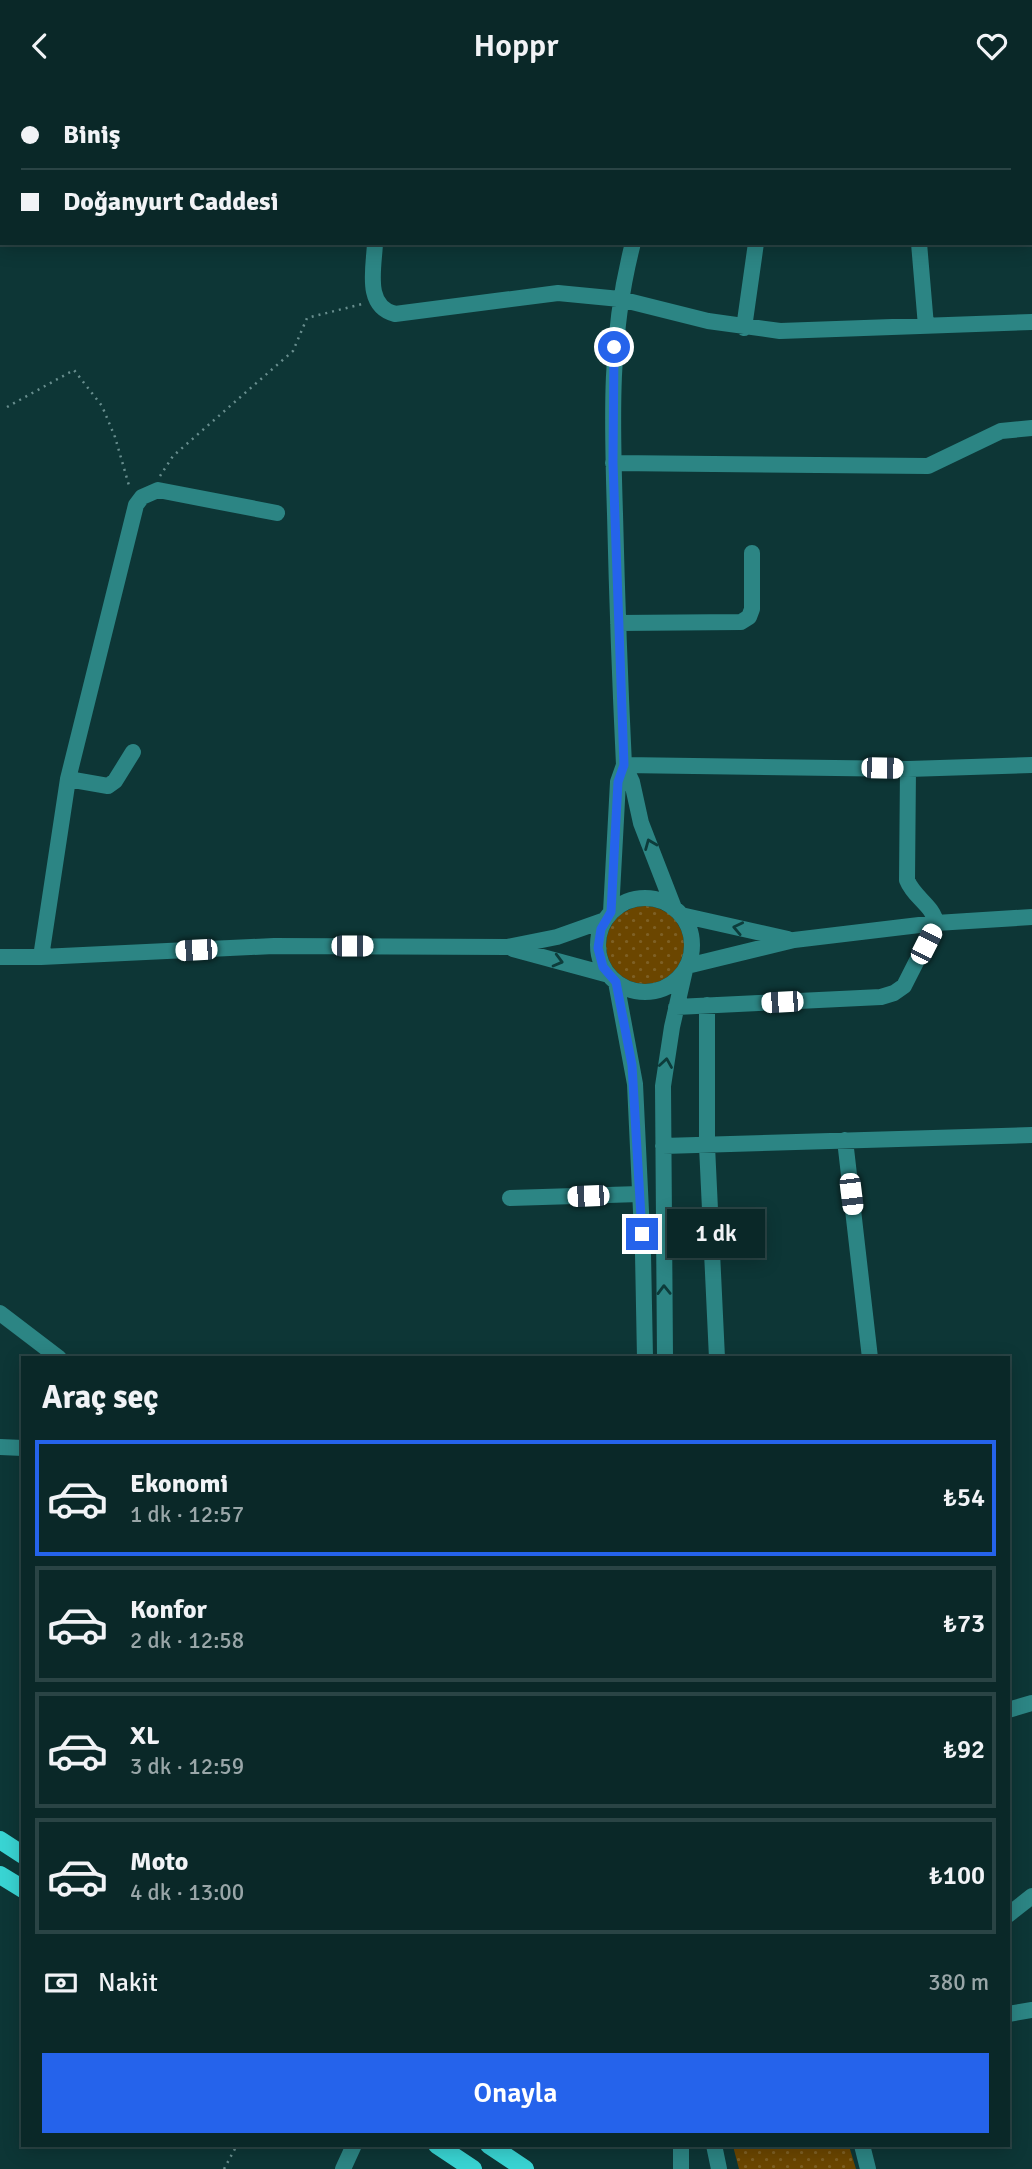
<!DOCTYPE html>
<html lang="tr">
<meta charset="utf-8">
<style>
:root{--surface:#0a2828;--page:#183434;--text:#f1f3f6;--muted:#99a6a8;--line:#2a4445;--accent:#2563eb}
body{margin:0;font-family:Signika,sans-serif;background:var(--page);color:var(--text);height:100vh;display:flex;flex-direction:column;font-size:26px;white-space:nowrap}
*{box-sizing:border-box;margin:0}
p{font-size:23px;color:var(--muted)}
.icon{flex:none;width:38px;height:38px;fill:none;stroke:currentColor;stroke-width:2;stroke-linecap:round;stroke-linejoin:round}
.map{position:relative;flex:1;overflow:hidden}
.details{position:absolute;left:21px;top:1265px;width:989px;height:791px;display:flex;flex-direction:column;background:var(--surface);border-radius:0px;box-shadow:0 4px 18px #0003,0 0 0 2px var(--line)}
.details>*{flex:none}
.banner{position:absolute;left:0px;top:0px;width:1032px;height:154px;box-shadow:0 4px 18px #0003,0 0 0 2px var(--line);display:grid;align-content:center;height:154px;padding:0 21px;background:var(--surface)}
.end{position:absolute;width:32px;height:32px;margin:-16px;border:9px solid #2563eb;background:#fff;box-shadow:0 0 0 4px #fff}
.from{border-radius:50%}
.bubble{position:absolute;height:49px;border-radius:0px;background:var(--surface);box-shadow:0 4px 18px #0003,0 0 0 2px var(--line);font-size:23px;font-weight:600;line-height:49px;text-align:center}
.car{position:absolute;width:21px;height:42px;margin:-21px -10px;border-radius:9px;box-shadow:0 0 5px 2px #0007;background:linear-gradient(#fff 24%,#345 0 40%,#fff 0 76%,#345 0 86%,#fff 0)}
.banner b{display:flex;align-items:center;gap:24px;height:66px;font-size:26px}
.banner b+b{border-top:2px solid var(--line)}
.banner i{width:18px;height:18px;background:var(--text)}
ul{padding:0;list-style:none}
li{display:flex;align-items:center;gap:21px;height:116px;margin:0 14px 10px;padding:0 7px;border:4px solid var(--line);border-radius:0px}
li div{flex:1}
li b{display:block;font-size:26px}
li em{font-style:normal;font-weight:600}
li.current{border-color:var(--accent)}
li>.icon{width:63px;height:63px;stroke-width:1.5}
h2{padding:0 21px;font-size:32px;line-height:84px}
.pay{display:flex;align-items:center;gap:18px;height:77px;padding:0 21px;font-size:26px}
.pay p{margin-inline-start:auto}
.primary-button{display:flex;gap:14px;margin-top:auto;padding:14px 21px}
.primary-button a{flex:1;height:80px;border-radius:0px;background:var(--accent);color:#fff;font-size:28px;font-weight:600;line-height:80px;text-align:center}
header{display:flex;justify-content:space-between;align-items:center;height:91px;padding:0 21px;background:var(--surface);font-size:32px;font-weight:600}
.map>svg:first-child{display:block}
</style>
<header><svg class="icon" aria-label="back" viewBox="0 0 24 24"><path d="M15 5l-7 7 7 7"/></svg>Hoppr<svg class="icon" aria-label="heart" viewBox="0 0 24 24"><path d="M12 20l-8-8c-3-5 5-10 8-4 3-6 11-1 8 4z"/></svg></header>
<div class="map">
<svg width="1032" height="2078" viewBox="0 0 1032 2078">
<defs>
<pattern id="green-dots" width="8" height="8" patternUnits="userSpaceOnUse" patternTransform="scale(1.75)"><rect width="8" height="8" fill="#6b4600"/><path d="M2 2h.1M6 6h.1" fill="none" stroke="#7e6025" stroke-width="1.8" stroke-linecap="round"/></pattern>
</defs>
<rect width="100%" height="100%" fill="#0d3636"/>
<path fill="url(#green-dots)" d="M606 854a39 39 0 1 1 78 0a39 39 0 1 1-78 0Z
M733,2055H849L856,2078H739Z"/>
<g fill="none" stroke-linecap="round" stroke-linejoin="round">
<path stroke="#688e8e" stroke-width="2.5" stroke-dasharray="2 5" stroke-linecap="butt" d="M7,316L74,279L102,315L115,346L130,398
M160,385L173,365L293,260L307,227L362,213
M224,2078L237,2054"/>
<path stroke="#2c8584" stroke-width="16" d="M498,2L499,0
M674,2V0
M778,2V0
M375,152C374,177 364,215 395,223L558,202L620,208L708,230L780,240L1032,231
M919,152L926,235
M744,237L756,152
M613,372L928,375L1001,340L1032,337
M618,532L741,531L749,526L752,518V462
M624,674L908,678L1032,674
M624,674L632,691L641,732L674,817
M68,688L108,695L115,690L133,661
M598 854a47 47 0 1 1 94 0a47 47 0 1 1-94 0Z
M611,821L618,691L624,674C620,591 617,507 615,423C612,330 609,243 633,152
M681,824L788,848
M513,858L609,884
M0,866H41L274,855L507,856L557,846L605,829
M41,866L68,688L136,414L142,406L158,399L277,422
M687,875L794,849L936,832L1032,826
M616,891L635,993L643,1163L645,1267
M707,914V1055L717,1267
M676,916L881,906L894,902L904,895L936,832C933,814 914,807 907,789L908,678
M845,1049L870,1267
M663,1055L1032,1044
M510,1107L640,1103
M0,1222L59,1267
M665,1267L663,995L672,936L685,879
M0,1356L23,1357
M1008,1619L1032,1612
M1008,1824L1032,1805
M1008,1923L1032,1919
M714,2054L719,2078
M862,2054L868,2078
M343,2078L354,2054
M681,2078V2054"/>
<path stroke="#39d4d3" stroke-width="18" d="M0,1749L23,1764
M0,1784L23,1798
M437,2054L473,2078
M489,2054L525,2078"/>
</g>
<defs><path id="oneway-chevron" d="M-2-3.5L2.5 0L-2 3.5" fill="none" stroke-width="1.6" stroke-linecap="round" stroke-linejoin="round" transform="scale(1.75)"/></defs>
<g stroke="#0d3c3b">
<use href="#oneway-chevron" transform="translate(650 753) rotate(-112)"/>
<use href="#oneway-chevron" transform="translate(738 837) rotate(-168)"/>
<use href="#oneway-chevron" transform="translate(558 870) rotate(15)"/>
<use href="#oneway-chevron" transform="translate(666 972) rotate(-81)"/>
<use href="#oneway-chevron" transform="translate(664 1199) rotate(-91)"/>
</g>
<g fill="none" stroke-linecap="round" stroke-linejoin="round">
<path stroke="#2563eb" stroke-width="9" d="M614,256L613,372L624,674L618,691L611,821L601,838L598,857L603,876L616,891L632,974L642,1143"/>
</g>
</svg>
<i class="end from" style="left:614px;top:256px"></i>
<i class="end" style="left:642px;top:1143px"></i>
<div class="bubble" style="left:667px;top:1118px;width:98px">1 dk</div>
<i class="car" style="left:882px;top:677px;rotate:91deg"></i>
<i class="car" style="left:926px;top:853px;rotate:27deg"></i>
<i class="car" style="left:352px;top:855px;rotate:90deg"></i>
<i class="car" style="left:196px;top:859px;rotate:267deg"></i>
<i class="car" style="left:782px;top:911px;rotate:267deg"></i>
<i class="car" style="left:851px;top:1103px;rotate:173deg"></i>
<i class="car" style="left:588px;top:1105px;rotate:268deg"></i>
<div class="banner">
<b><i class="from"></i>Biniş</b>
<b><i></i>Doğanyurt Caddesi</b>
</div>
<section class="details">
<h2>Araç seç</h2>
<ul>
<li class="current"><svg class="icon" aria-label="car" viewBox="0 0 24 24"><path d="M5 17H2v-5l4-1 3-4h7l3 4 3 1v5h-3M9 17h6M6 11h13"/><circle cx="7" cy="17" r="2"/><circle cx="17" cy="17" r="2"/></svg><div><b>Ekonomi</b><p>1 dk · 12:57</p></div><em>₺54</em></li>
<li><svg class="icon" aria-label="car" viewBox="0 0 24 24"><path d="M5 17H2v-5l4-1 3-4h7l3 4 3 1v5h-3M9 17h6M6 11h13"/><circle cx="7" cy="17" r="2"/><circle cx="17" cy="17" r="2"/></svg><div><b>Konfor</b><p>2 dk · 12:58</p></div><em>₺73</em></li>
<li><svg class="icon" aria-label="car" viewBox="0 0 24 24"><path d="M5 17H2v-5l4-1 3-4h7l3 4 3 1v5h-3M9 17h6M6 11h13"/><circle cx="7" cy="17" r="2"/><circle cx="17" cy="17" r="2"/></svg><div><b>XL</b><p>3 dk · 12:59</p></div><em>₺92</em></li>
<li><svg class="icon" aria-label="car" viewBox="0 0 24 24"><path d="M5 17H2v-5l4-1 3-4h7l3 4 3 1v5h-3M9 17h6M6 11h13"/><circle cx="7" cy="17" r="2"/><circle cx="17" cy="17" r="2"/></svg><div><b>Moto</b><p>4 dk · 13:00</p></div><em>₺100</em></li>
</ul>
<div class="pay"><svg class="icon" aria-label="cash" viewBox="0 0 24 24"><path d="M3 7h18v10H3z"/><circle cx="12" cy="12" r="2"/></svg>Nakit<p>380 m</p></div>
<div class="primary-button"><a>Onayla</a></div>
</section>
</div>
